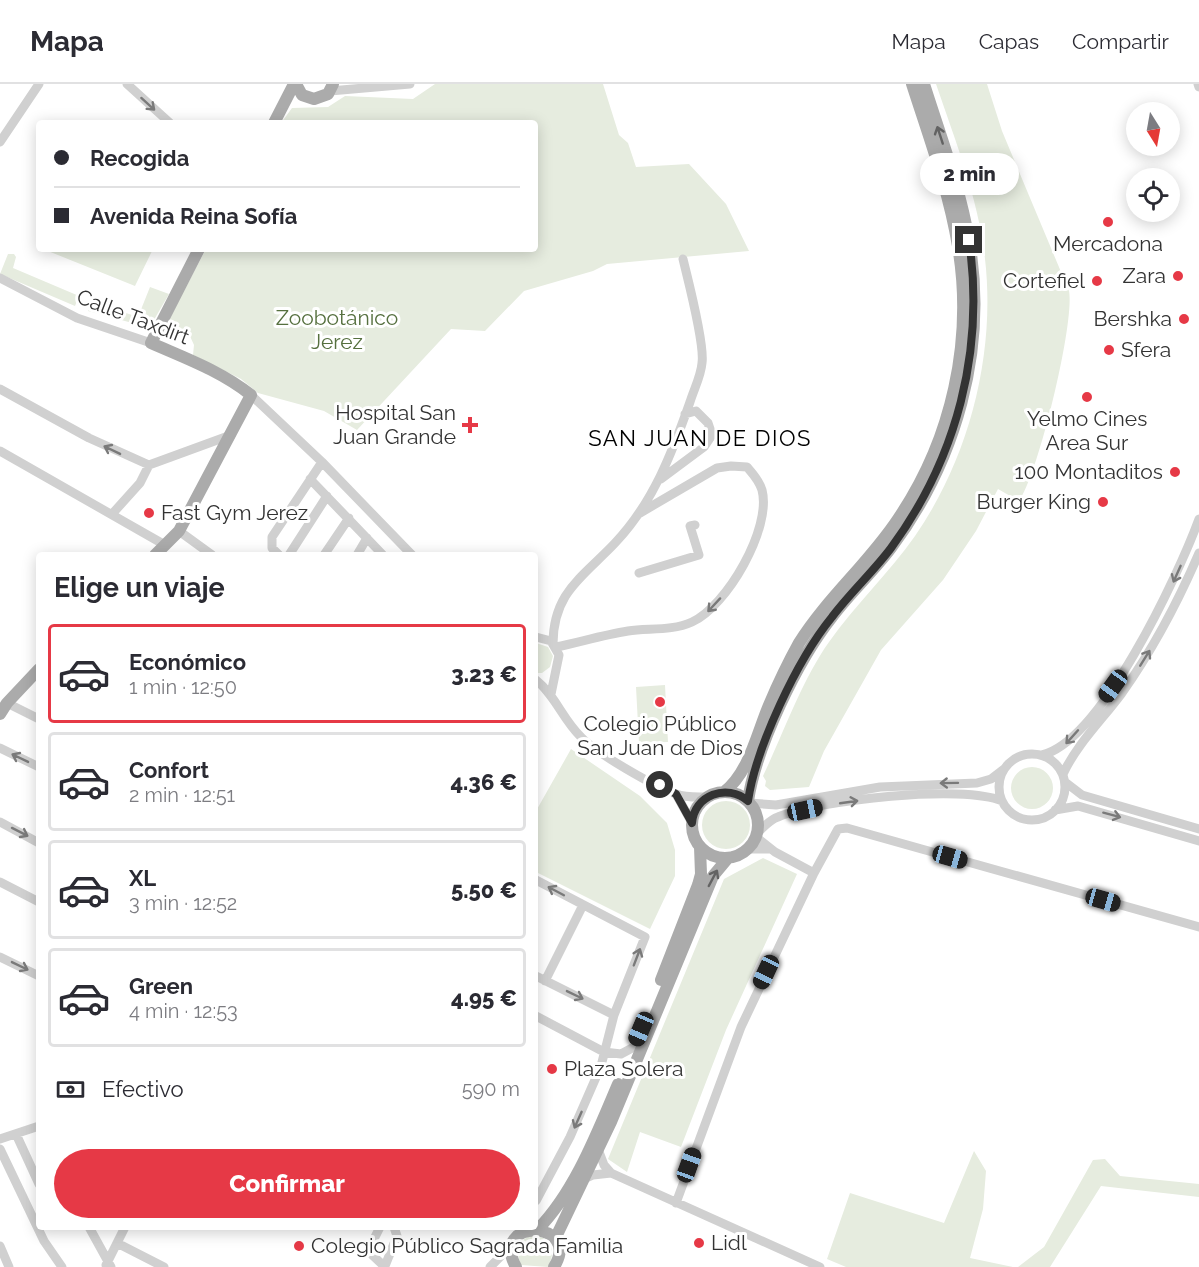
<!DOCTYPE html>
<html lang="es">
<meta charset="utf-8">
<style>
:root{--surface:#fff;--page:#f7f7f7;--text:#2b2b33;--muted:#7c7c81;--line:#e1e1e2;--accent:#e63946}
body{margin:0;font-family:Raleway,sans-serif;background:var(--page);color:var(--text);height:100vh;display:flex;flex-direction:column;font-size:22px;white-space:nowrap}
*{box-sizing:border-box;margin:0}
p{font-size:20px;color:var(--muted)}
.icon{flex:none;width:33px;height:33px;fill:none;stroke:currentColor;stroke-width:2;stroke-linecap:round;stroke-linejoin:round}
.map{position:relative;flex:1;overflow:hidden}
.side{position:absolute;left:36px;top:468px;width:502px;height:678px;display:flex;flex-direction:column;background:var(--surface);border-radius:6px;box-shadow:0 3px 15px #0003}
.side>*{flex:none}
.guide{position:absolute;left:36px;top:36px;width:502px;height:132px;border-radius:6px;box-shadow:0 3px 15px #0003;display:grid;align-content:center;height:132px;padding:0 18px;background:var(--surface)}
.needle{width:39px;rotate:169deg}
.tools{position:absolute;left:1126px;top:18px;display:grid;gap:12px}
.tools a{display:grid;place-items:center;width:54px;height:54px;border-radius:50%;background:var(--surface);box-shadow:0 3px 15px #0003;font-size:30px}
.end{position:absolute;width:27px;height:27px;margin:-14px;border:8px solid #333;background:#fff;box-shadow:0 0 0 3px #fff}
.from{border-radius:50%}
.bubble{position:absolute;height:42px;border-radius:21px;background:var(--surface);box-shadow:0 3px 15px #0003;font-size:20px;font-weight:800;line-height:42px;text-align:center}
.car{position:absolute;width:18px;height:36px;margin:-18px -9px;border-radius:8px;box-shadow:0 0 4px 2px #0007;background:linear-gradient(#222 24%,#8ab4d8 0 40%,#222 0 76%,#8ab4d8 0 86%,#222 0)}
.guide b{display:flex;align-items:center;gap:21px;height:57px;font-size:22px}
.guide b+b{border-top:2px solid var(--line)}
.guide i{width:15px;height:15px;background:var(--text)}
ul{padding:0;list-style:none}
li{display:flex;align-items:center;gap:18px;height:99px;margin:0 12px 9px;padding:0 6px;border:3px solid var(--line);border-radius:6px}
li div{flex:1}
li b{display:block;font-size:22px}
li em{font-style:normal;font-weight:800}
li.selected{border-color:var(--accent)}
li>.icon{width:54px;height:54px;stroke-width:1.5}
h2{padding:0 18px;font-size:27px;line-height:72px}
.pay{display:flex;align-items:center;gap:15px;height:66px;padding:0 18px;font-size:22px}
.pay p{margin-inline-start:auto}
.button{display:flex;gap:12px;margin-top:auto;padding:12px 18px}
.button a{flex:1;height:69px;border-radius:36px;background:var(--accent);color:#fff;font-size:24px;font-weight:800;line-height:69px;text-align:center}
header{display:flex;align-items:center;gap:36px;box-sizing:border-box;height:84px;padding:0 30px;background:var(--surface);border-bottom:2px solid var(--line)}
header strong{font-size:28px}
nav{display:flex;gap:33px;margin-inline-start:auto;font-size:21px}
.map>svg:first-child{display:block}
</style>
<header>
<strong>Mapa</strong>
<nav><a>Mapa</a><a>Capas</a><a>Compartir</a></nav>
</header>
<div class="map">
<svg width="1199" height="1183" viewBox="0 0 1199 1183">
<rect width="100%" height="100%" fill="#fff"/>
<path fill="#e6ecdf" d="M435,0H603L619,51L628,59L636,83L689,80L726,120L749,167L607,180L593,187L524,207L485,247L451,245L357,346L324,327L258,309L241,295L193,271L194,261L189,250L166,241L206,165H536V39H281L292,24L328,23L345,12L413,15Z
M936,0H987L1002,47L1069,207C1075,238 1038,391 1019,417L998,405L976,447L943,496L881,566L824,667L809,703L770,706L765,702L766,697L763,692C783,650 802,596 829,558C855,521 889,489 915,452C969,374 996,270 985,175C979,116 955,56 936,0Z
M43,165H153L135,202Z
M8,170H14L16,173L13,184L79,212L75,222L0,190Z
M150,203L169,210L151,241L147,243L88,227L93,218L138,233Z
M536,559L548,563L553,572L550,583L542,589H536Z
M665,601L668,658L639,659L636,603Z
M571,665L640,712L667,739L675,766V792L650,845L536,788V727Z
M1011 704a21 21 0 1 1 42 0a21 21 0 1 1-42 0Z
M702 741a24 24 0 1 1 48 0a24 24 0 1 1-48 0Z
M763,774L797,790L726,946L681,1063L640,1048L627,1088L608,1075L724,795Z
M974,1067L986,1087L983,1125L970,1174L1013,1183H846L827,1175L850,1109L944,1139Z
M1105,1075L1120,1092L1199,1100V1113L1101,1102L1050,1183H1018L1044,1163L1093,1076Z
M533,1151C553,1154 556,1167 548,1183L521,1181C515,1167 517,1156 533,1151Z"/>
<g fill="none" stroke-linecap="round" stroke-linejoin="round">
<path stroke="#d0d0d0" stroke-width="9" d="M127,0L170,39
M1198,0L1199,3
M330,7L410,0
M0,58L39,0
M0,194L77,234L151,259
M0,305L89,354L149,381L140,399L113,429
M251,311L322,378L412,471
M0,367L165,461
M149,381L231,351
M310,395L383,471
M661,395L704,363L712,351L708,339L696,327L685,330
M179,447L212,471
M279,471L272,464V453L322,378
M289,471L327,412
M324,471L349,434
M357,471L367,454
M639,489L699,471L690,442L695,441
M536,553L551,557L559,571L551,610
M553,560C553,508 583,493 615,459C653,419 672,369 690,318C694,305 701,292 702,279C705,260 688,196 683,175
M556,563C580,558 603,551 628,547C649,544 672,547 692,538C727,522 772,444 762,406C759,396 753,390 747,383L731,382L717,384L640,429
M536,596C555,611 563,636 581,653C596,669 655,703 676,710C686,714 697,713 708,713
M7,619L39,635
M0,664L39,683
M999 703a33 33 0 1 1 66 0a33 33 0 1 1-66 0Z
M1042,671C1101,657 1178,492 1199,435
M1063,690C1077,660 1102,636 1122,609C1153,565 1178,518 1199,469
M1065,698L1082,711L1199,745
M676,710L692,739
M749,719L776,721L880,703L977,699L991,695L1004,685
M1055,726L1078,722L1199,757
M0,738L39,759
M756,750C763,744 769,736 778,733C818,716 964,700 1002,717
M756,753L775,768L814,789L838,745L847,744L1199,843
M748,765H769
M536,796L645,853L614,931L601,982L570,1053L536,1117
M0,798L39,818
M0,873L39,892
M536,892L614,931
M545,897L583,821
M536,932L604,968L621,970L634,963
M16,1050L39,1100
M0,1055L39,1042
M0,1065L44,1157L62,1183
M598,1065L604,1081L611,1089L820,1183
M582,1096L593,1091L611,1089
M676,1119L741,943L814,789
M89,1143L111,1183
M380,1143L368,1167L385,1183
M117,1159L164,1183
M0,1162L9,1183
M106,1181L125,1143
M385,1182L397,1152L394,1143
M490,1183L512,1161"/>
<path stroke="#ababab" stroke-width="12" d="M296,0L302,11L314,15L328,10L333,0
M274,39L294,0
M155,471L179,447L251,311C221,287 185,274 151,259L199,165
M0,630L7,619L39,585
M692 741a33 33 0 1 1 66 0a33 33 0 1 1-66 0Z
M724,708C749,689 757,649 769,621C778,600 788,579 799,559C827,514 869,479 898,435C952,356 974,256 958,162C949,107 929,53 912,0
M748,717C756,663 797,577 832,533C850,509 873,488 891,464C956,377 988,265 969,157C960,103 940,51 924,0
M661,896L698,801L701,790L700,763
M538,1145C575,1107 597,1049 618,1000
M555,1155L611,1038L713,792L728,774
M516,1183C488,1133 583,1136 554,1183"/>
</g>
<defs><path id="oneway-shaft" d="M-6 0H5M1.5-3L5.5 0L1.5 3" fill="none" stroke-width="1.6" stroke-linecap="round" stroke-linejoin="round" transform="scale(1.5)"/></defs>
<g stroke="#7a7a7a">
<use href="#oneway-shaft" transform="translate(148 20) rotate(42)"/>
<use href="#oneway-shaft" transform="translate(112 366) rotate(-154)"/>
<use href="#oneway-shaft" transform="translate(1177 490) rotate(114)"/>
<use href="#oneway-shaft" transform="translate(714 521) rotate(133)"/>
<use href="#oneway-shaft" transform="translate(1145 574) rotate(-58)"/>
<use href="#oneway-shaft" transform="translate(1072 653) rotate(132)"/>
<use href="#oneway-shaft" transform="translate(20 674) rotate(-154)"/>
<use href="#oneway-shaft" transform="translate(949 699) rotate(179)"/>
<use href="#oneway-shaft" transform="translate(849 718) rotate(-8)"/>
<use href="#oneway-shaft" transform="translate(1112 731) rotate(15)"/>
<use href="#oneway-shaft" transform="translate(20 748) rotate(27)"/>
<use href="#oneway-shaft" transform="translate(556 807) rotate(-152)"/>
<use href="#oneway-shaft" transform="translate(637 873) rotate(-69)"/>
<use href="#oneway-shaft" transform="translate(20 882) rotate(26)"/>
<use href="#oneway-shaft" transform="translate(575 911) rotate(26)"/>
<use href="#oneway-shaft" transform="translate(578 1036) rotate(114)"/>
</g>
<g stroke="#636363">
<use href="#oneway-shaft" transform="translate(940 51) rotate(-108)"/>
<use href="#oneway-shaft" transform="translate(713 794) rotate(-62)"/>
</g>
<g fill="none" stroke-linecap="round" stroke-linejoin="round">
<path stroke="#333" stroke-width="8" d="M660,701L676,710L692,739C694,711 727,699 748,717C756,663 797,576 832,533C850,509 873,488 891,464C957,374 985,267 969,156"/>
</g>
<g fill="#e63946" stroke="#fff" stroke-width="2">
<circle cx="1108" cy="138" r="6"/>
<circle cx="1178" cy="192" r="6"/>
<circle cx="1097" cy="197" r="6"/>
<circle cx="1184" cy="235" r="6"/>
<circle cx="1109" cy="266" r="6"/>
<circle cx="1087" cy="313" r="6"/>
<path d="M467 332h6v6h6v6h-6v6h-6v-6h-6v-6h6z"/>
<circle cx="1175" cy="388" r="6"/>
<circle cx="1103" cy="418" r="6"/>
<circle cx="149" cy="429" r="6"/>
<circle cx="660" cy="618" r="6"/>
<circle cx="552" cy="985" r="6"/>
<circle cx="699" cy="1159" r="6"/>
<circle cx="299" cy="1162" r="6"/>
</g>
<g text-anchor="middle" stroke-width="6" stroke-linejoin="round" paint-order="stroke">
<g font-size="21" fill="#333" stroke="#fff" text-anchor="end">
<text x="1108" y="167" text-anchor="middle">Mercadona</text>
<text x="1166" y="199">Zara</text>
<text x="1085" y="204">Cortefiel</text>
<text x="1172" y="242">Bershka</text>
<text x="1121" y="273" text-anchor="start">Sfera</text>
<text x="456" y="336">Hospital San<tspan x="456" dy="24">Juan Grande</tspan></text>
<text x="1087" y="342" text-anchor="middle">Yelmo Cines<tspan x="1087" dy="24">Area Sur</tspan></text>
<text x="1163" y="395">100 Montaditos</text>
<text x="1091" y="425">Burger King</text>
<text x="161" y="436" text-anchor="start">Fast Gym Jerez</text>
<text x="660" y="647" text-anchor="middle">Colegio Público<tspan x="660" dy="24">San Juan de Dios</tspan></text>
<text x="564" y="992" text-anchor="start">Plaza Solera</text>
<text x="711" y="1166" text-anchor="start">Lidl</text>
<text x="311" y="1169" text-anchor="start">Colegio Público Sagrada Familia</text>
</g>
<g font-size="21" fill="#333" stroke="#fff">
<text transform="translate(133 233) rotate(21)" y="7">Calle Taxdirt</text>
</g>
<g font-size="21" fill="#56703f" stroke="#fff">
<text x="337" y="241">Zoobotánico<tspan x="337" dy="24">Jerez</tspan></text>
</g>
<g font-size="22" letter-spacing="1.5" fill="#000" stroke="#fff">
<text x="700" y="362">SAN JUAN DE DIOS</text>
</g>
</g>
</svg>
<div class="tools">
<a><svg class="needle" viewBox="-14 -14 28 28"><path d="M0-13l5 13h-10z" fill="#e53935"/><path d="M0 13l5-13h-10z" fill="#7c7c81"/></svg></a>
<a><svg class="icon" aria-label="locate" viewBox="0 0 24 24"><circle cx="12" cy="12" r="6"/><path d="M12 2v4M12 18v4M2 12h4M18 12h4"/></svg></a>
</div>
<i class="end from" style="left:660px;top:701px"></i>
<i class="end" style="left:969px;top:156px"></i>
<div class="bubble" style="left:920px;top:69px;width:99px">2 min</div>
<i class="car" style="left:1113px;top:602px;rotate:216deg"></i>
<i class="car" style="left:805px;top:726px;rotate:78deg"></i>
<i class="car" style="left:950px;top:773px;rotate:106deg"></i>
<i class="car" style="left:1103px;top:816px;rotate:106deg"></i>
<i class="car" style="left:766px;top:888px;rotate:205deg"></i>
<i class="car" style="left:641px;top:945px;rotate:203deg"></i>
<i class="car" style="left:689px;top:1081px;rotate:20deg"></i>
<div class="guide">
<b><i class="from"></i>Recogida</b>
<b><i></i>Avenida Reina Sofía</b>
</div>
<section class="side">
<h2>Elige un viaje</h2>
<ul>
<li class="selected"><svg class="icon" aria-label="car" viewBox="0 0 24 24"><path d="M5 17H2v-5l4-1 3-4h7l3 4 3 1v5h-3M9 17h6M6 11h13"/><circle cx="7" cy="17" r="2"/><circle cx="17" cy="17" r="2"/></svg><div><b>Económico</b><p>1 min · 12:50</p></div><em>3.23 €</em></li>
<li><svg class="icon" aria-label="car" viewBox="0 0 24 24"><path d="M5 17H2v-5l4-1 3-4h7l3 4 3 1v5h-3M9 17h6M6 11h13"/><circle cx="7" cy="17" r="2"/><circle cx="17" cy="17" r="2"/></svg><div><b>Confort</b><p>2 min · 12:51</p></div><em>4.36 €</em></li>
<li><svg class="icon" aria-label="car" viewBox="0 0 24 24"><path d="M5 17H2v-5l4-1 3-4h7l3 4 3 1v5h-3M9 17h6M6 11h13"/><circle cx="7" cy="17" r="2"/><circle cx="17" cy="17" r="2"/></svg><div><b>XL</b><p>3 min · 12:52</p></div><em>5.50 €</em></li>
<li><svg class="icon" aria-label="car" viewBox="0 0 24 24"><path d="M5 17H2v-5l4-1 3-4h7l3 4 3 1v5h-3M9 17h6M6 11h13"/><circle cx="7" cy="17" r="2"/><circle cx="17" cy="17" r="2"/></svg><div><b>Green</b><p>4 min · 12:53</p></div><em>4.95 €</em></li>
</ul>
<div class="pay"><svg class="icon" aria-label="cash" viewBox="0 0 24 24"><path d="M3 7h18v10H3z"/><circle cx="12" cy="12" r="2"/></svg>Efectivo<p>590 m</p></div>
<div class="button"><a>Confirmar</a></div>
</section>
</div>
